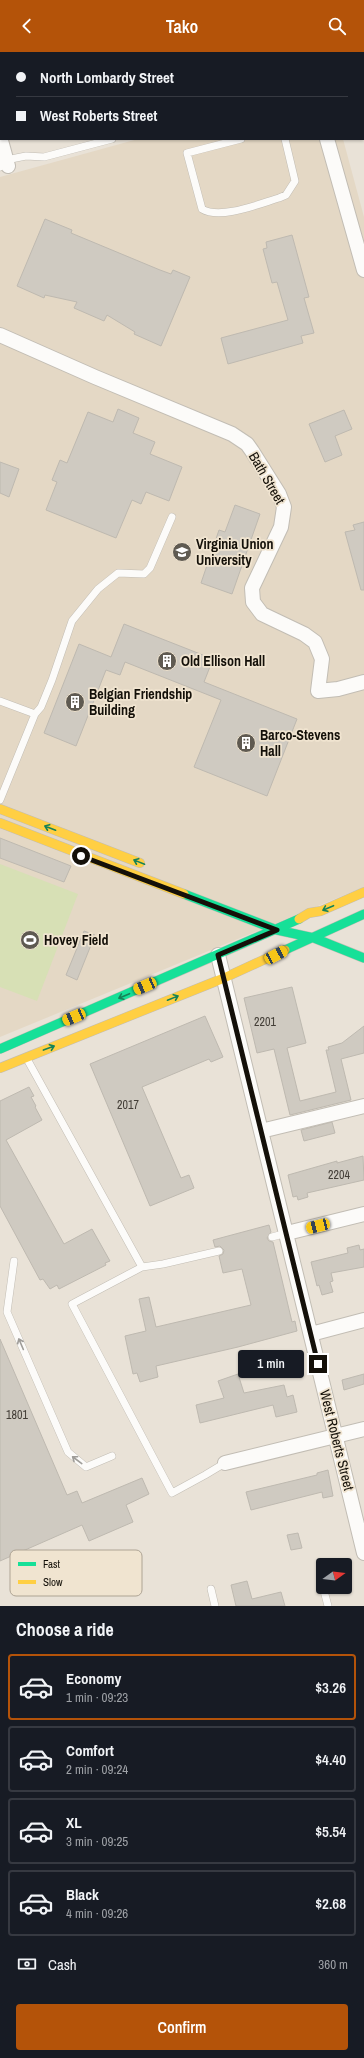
<!DOCTYPE html>
<meta charset="utf-8">
<style>
:root{--surface:#171b24;--page:#20242c;--text:#f1f3f6;--muted:#9ea1a6;--line:#363941;--accent:#b45309}
body{margin:0;font-family:"Archivo Narrow",sans-serif;background:var(--page);color:var(--text);height:100vh;display:flex;flex-direction:column;font-size:15px;white-space:nowrap}
*{box-sizing:border-box;margin:0}
p{font-size:13px;color:var(--muted)}
.icon{flex:none;width:22px;height:22px;fill:none;stroke:currentColor;stroke-width:2;stroke-linecap:round;stroke-linejoin:round}
.map{position:relative;height:1554px;overflow:hidden}
.drawer{display:flex;flex-direction:column;background:var(--surface);flex:1}
.drawer>*{flex:none}
.hud{position:absolute;left:0px;top:0px;width:364px;height:88px;box-shadow:0 1px 3px #0004;display:grid;align-content:center;height:88px;padding:0 16px;background:var(--surface)}
.needle{width:26px;rotate:75deg}
.buttons{position:absolute;left:316px;top:1506px;display:grid;gap:8px}
.buttons a{display:grid;place-items:center;width:36px;height:36px;border-radius:4px;background:var(--surface);box-shadow:0 1px 3px #0004;font-size:20px}
.end{position:absolute;width:18px;height:18px;margin:-9px;border:5px solid #141009;background:#fff;box-shadow:0 0 0 2px #fff}
.from{border-radius:50%}
.bubble{position:absolute;height:28px;border-radius:4px;background:var(--surface);box-shadow:0 1px 3px #0004;font-size:13px;font-weight:600;line-height:28px;text-align:center}
.car{position:absolute;width:12px;height:24px;margin:-12px -6px;border-radius:5px;box-shadow:0 0 3px 1px #0007;background:linear-gradient(#f5c518 24%,#345 0 40%,#f5c518 0 76%,#345 0 86%,#f5c518 0)}
.hud b{display:flex;align-items:center;gap:14px;height:38px;font-size:15px}
.hud b+b{border-top:1px solid var(--line)}
.hud i{width:10px;height:10px;background:var(--text)}
ul{padding:0;list-style:none}
li{display:flex;align-items:center;gap:12px;height:66px;margin:0 8px 6px;padding:0 8px;border:2px solid var(--line);border-radius:4px}
li div{flex:1}
li b{display:block;font-size:15px}
li em{font-style:normal;font-weight:600}
li.selected{border-color:var(--accent)}
li>.icon{width:36px;height:36px;stroke-width:1.5}
h2{padding:0 16px;font-size:18px;line-height:48px}
.pay{display:flex;align-items:center;gap:10px;height:44px;padding:0 16px;font-size:15px}
.pay p{margin-inline-start:auto}
.primary-button{display:flex;gap:8px;margin-top:auto;padding:8px 16px}
.primary-button a{flex:1;height:46px;border-radius:4px;background:var(--accent);color:#fff;font-size:16px;font-weight:600;line-height:46px;text-align:center}
header{display:flex;justify-content:space-between;align-items:center;height:52px;padding:0 16px;background:var(--accent);color:#fff;font-size:18px;font-weight:600}
.map>svg:first-child{display:block}
</style>
<header><svg class="icon" aria-label="back" viewBox="0 0 24 24"><path d="M15 5l-7 7 7 7"/></svg>Tako<svg class="icon" aria-label="search" viewBox="0 0 24 24"><circle cx="10" cy="10" r="6"/><path d="M15 15l6 6"/></svg></header>
<div class="map">
<svg width="364" height="1554" viewBox="0 0 364 1554">
<rect width="100%" height="100%" fill="#e9e2d7"/>
<path fill="#e4d8c5" d="M138,87H343L364,165V835L0,985V125Z"/>
<path fill="#d7e0b5" d="M0,812L78,842L37,949L0,935Z"/>
<path fill="#cfcac1" stroke="#beb9b0" d="M45,167L72,178L71,181L160,218L171,222L173,218L190,225L161,294L134,282L135,280L107,263L104,269L74,256L77,250L45,243L44,246L17,234Z
M292,183L309,245L304,246L314,281L301,284L303,291L228,312L221,286L288,268L277,230L272,231L263,197L267,196L266,190Z
M118,357L139,366L133,381L155,390L150,402L182,415L169,449L146,440L141,452L132,448L116,486L46,458L57,430L52,428L60,408L67,411L88,360L113,370Z
M344,358L352,377L335,384L342,403L325,410L309,372Z
M0,410L19,417L9,445L0,441Z
M235,453L260,462L232,542L201,531L219,478L225,480Z
M364,470V538H361L345,480L355,478L353,473Z
M124,572L213,607L204,630L297,667L267,744L194,715L221,648L125,610L120,623L106,618L76,694L44,681L79,592L111,605Z
M0,786L71,814L64,830L0,806Z
M84,879L95,883L77,928L66,923Z
M292,935L306,991L287,996L300,1049L336,1040L326,998H329L328,995L342,991L364,974V1001L341,1007L351,1048L290,1063L274,997L257,1001L244,946Z
M205,964L223,1005L211,1010L209,1007L142,1035L181,1126L189,1123L194,1136L150,1154L90,1012Z
M29,1035L34,1044L31,1045L36,1054L35,1055L42,1068L6,1088L64,1192L92,1177L110,1209L105,1211L106,1213L59,1237L57,1233L50,1237L43,1227L40,1228L0,1154V1049Z
M332,1070L335,1081L304,1089L301,1078Z
M363,1104L364,1128L307,1141L308,1145L298,1148L297,1144L293,1145L288,1123L337,1109V1111Z
M269,1173L271,1180L267,1186L269,1189L273,1190L292,1270L295,1269L297,1279L238,1295L156,1314L158,1325L140,1330L137,1321L133,1322L125,1284L146,1279L139,1247L149,1245L156,1275L251,1253L242,1217L223,1221L219,1204L223,1202L224,1198L220,1194L215,1195L213,1188Z
M359,1193L360,1198L364,1197V1215L331,1221L333,1229L330,1230L333,1240L322,1243L319,1233L317,1234L311,1210L348,1201L347,1196Z
M0,1287L67,1443L77,1439L82,1451L142,1426L149,1442L126,1453L133,1470L89,1489L82,1473L0,1509Z
M238,1322L244,1341L284,1333L287,1345L293,1343L297,1360L276,1365L273,1353L200,1371L196,1353L224,1346L218,1329Z
M364,1322V1332L344,1338L342,1328Z
M328,1418L333,1444L323,1446L322,1440L251,1458L246,1440L317,1423V1421Z
M298,1481L302,1496L291,1498L287,1483Z
M247,1529L252,1547L281,1540L285,1554H236L231,1533Z"/>
<g fill="none" stroke-linecap="round" stroke-linejoin="round">
<defs>
<path id="lane" d="M241,87L187,101L202,157C220,168 259,152 279,146L286,143L295,129L285,87
M0,115L6,108L26,104L44,105L112,87
M0,649L35,662
M0,748L35,662L41,655L52,628L72,569L98,537L118,521L144,522L150,516L172,465
M27,1007L142,1215L72,1252L172,1441L205,1423L225,1411
M272,1185L287,1181
M14,1209L7,1260L68,1400L86,1415L112,1404
M142,1215L163,1212L219,1199
M323,1535L328,1554
M211,1537L215,1554"/>
<path id="street" d="M303,0L304,1
M184,1L188,0
M0,49H1
M0,85L8,114
M327,87L364,218
M0,283L95,325L232,382L247,392L252,399L279,442L284,455L281,475L252,536L253,550L262,562L304,582L315,590L322,607L318,639L338,637L364,630
M218,903L364,1501
M261,1079L364,1054
M287,1181L364,1162
M311,1282L364,1268
M225,1411L364,1377"/>
<path id="fast" d="M184,842L277,878L314,886L364,906
M285,898L364,862
M0,997L299,867"/>
<path id="slow" d="M0,757L140,811
M0,771L184,842
M299,867L309,861L321,859L364,840
M0,1016L224,926L285,898"/>
</defs>
<use href="#lane" stroke="#c2bdb4" stroke-width="8"/>
<use href="#street" stroke="#c2bdb4" stroke-width="16"/>
<use href="#fast" stroke="#c2bdb4" stroke-width="10"/>
<use href="#slow" stroke="#c2bdb4" stroke-width="10"/>
<use href="#lane" stroke="#fcfbf9" stroke-width="7"/>
<use href="#street" stroke="#fcfbf9" stroke-width="14"/>
<use href="#fast" stroke="#16e098" stroke-width="9"/>
<use href="#slow" stroke="#ffcf43" stroke-width="9"/>
</g>
<defs><path id="oneway-shaft" d="M-6 0H5M1.5-3L5.5 0L1.5 3" fill="none" stroke-width="1.6" stroke-linecap="round" stroke-linejoin="round"/></defs>
<g stroke="#158258">
<use href="#oneway-shaft" transform="translate(50 776) rotate(-159)"/>
<use href="#oneway-shaft" transform="translate(139 810) rotate(-158)"/>
<use href="#oneway-shaft" transform="translate(328 856) rotate(157)"/>
<use href="#oneway-shaft" transform="translate(124 944) rotate(157)"/>
<use href="#oneway-shaft" transform="translate(173 946) rotate(-22)"/>
<use href="#oneway-shaft" transform="translate(49 996) rotate(-20)"/>
</g>
<g stroke="#9f9d99">
<use href="#oneway-shaft" transform="translate(21 1292) rotate(-113)"/>
<use href="#oneway-shaft" transform="translate(77 1408) rotate(-143)"/>
</g>
<g fill="none" stroke-linecap="round" stroke-linejoin="round">
<path stroke="#141009" stroke-width="5" d="M81,804L277,878L218,903L318,1312"/>
</g>
<defs>
<symbol id="university-disc" viewBox="-11 -11 22 22"><circle r="9.5" fill="#5f5a51" stroke="#f0e4d0"/><path d="M0-5L7-2L0 1L-7-2ZM-4 1L0 2.5L4 1V4Q0 6-4 4Z" fill="#fff"/></symbol>
<symbol id="building-disc" viewBox="-11 -11 22 22"><circle r="9.5" fill="#5f5a51" stroke="#f0e4d0"/><path d="M-4-6H4V6H1V3H-1V6H-4ZM-2.5-4.3h1.7v1.8h-1.7ZM.8-4.3h1.7v1.8H.8ZM-2.5-1h1.7V.8h-1.7ZM.8-1h1.7V.8H.8Z" fill="#fff"/></symbol>
<symbol id="stadium-disc" viewBox="-11 -11 22 22"><circle r="9.5" fill="#5f5a51" stroke="#f0e4d0"/><path d="M0-5a6.5 5 0 1 0 0 10a6.5 5 0 1 0 0-10ZM-3.5-1.8h7v3.6h-7Z" fill="#fff"/></symbol>
</defs>
<g fill-rule="evenodd">
<use href="#university-disc" x="171" y="489" width="22" height="22"/>
<use href="#building-disc" x="156" y="598" width="22" height="22"/>
<use href="#building-disc" x="64" y="639" width="22" height="22"/>
<use href="#building-disc" x="235" y="680" width="22" height="22"/>
<use href="#stadium-disc" x="19" y="877" width="22" height="22"/>
</g>
<g text-anchor="middle" stroke-width="3.5" stroke-linejoin="round" paint-order="stroke">
<g font-size="12" fill="#433e37">
<text x="265" y="974">2201</text>
<text x="128" y="1057">2017</text>
<text x="339" y="1127">2204</text>
<text x="17" y="1367">1801</text>
</g>
<g font-size="14" fill="#141009" stroke="#f0e4d0">
<text transform="translate(267 426) rotate(60)" y="5">Bath Street</text>
<text transform="translate(337 1388) rotate(76)" y="5">West Roberts Street</text>
</g>
<g font-size="14" font-weight="bold" fill="#141009" stroke="#f0e4d0" text-anchor="start">
<text x="196" y="497">Virginia Union<tspan x="196" dy="16">University</tspan></text>
<text x="181" y="614">Old Ellison Hall</text>
<text x="89" y="647">Belgian Friendship<tspan x="89" dy="16">Building</tspan></text>
<text x="260" y="688">Barco-Stevens<tspan x="260" dy="16">Hall</tspan></text>
<text x="44" y="893">Hovey Field</text>
</g>
</g>
<rect x="10" y="1498" width="132" height="46" rx="6" fill="#f0e4d0" stroke="#aea494" stroke-width="1"/>
<rect x="18" y="1510" width="18" height="4" fill="#16e098"/>
<rect x="18" y="1528" width="18" height="4" fill="#ffcf43"/>
<g font-size="11" fill="#141009">
<text x="43" y="1516">Fast</text>
<text x="43" y="1534">Slow</text>
</g>
</svg>
<div class="buttons">
<a><svg class="needle" viewBox="-14 -14 28 28"><path d="M0-13l5 13h-10z" fill="#e53935"/><path d="M0 13l5-13h-10z" fill="#9ea1a6"/></svg></a>
</div>
<i class="end from" style="left:81px;top:804px"></i>
<i class="end" style="left:318px;top:1312px"></i>
<div class="bubble" style="left:238px;top:1298px;width:66px">1 min</div>
<i class="car" style="left:276px;top:903px;rotate:62deg"></i>
<i class="car" style="left:145px;top:934px;rotate:247deg"></i>
<i class="car" style="left:74px;top:965px;rotate:247deg"></i>
<i class="car" style="left:318px;top:1174px;rotate:256deg"></i>
<div class="hud">
<b><i class="from"></i>North Lombardy Street</b>
<b><i></i>West Roberts Street</b>
</div>
</div>
<section class="drawer">
<h2>Choose a ride</h2>
<ul>
<li class="selected"><svg class="icon" aria-label="car" viewBox="0 0 24 24"><path d="M5 17H2v-5l4-1 3-4h7l3 4 3 1v5h-3M9 17h6M6 11h13"/><circle cx="7" cy="17" r="2"/><circle cx="17" cy="17" r="2"/></svg><div><b>Economy</b><p>1 min · 09:23</p></div><em>$3.26</em></li>
<li><svg class="icon" aria-label="car" viewBox="0 0 24 24"><path d="M5 17H2v-5l4-1 3-4h7l3 4 3 1v5h-3M9 17h6M6 11h13"/><circle cx="7" cy="17" r="2"/><circle cx="17" cy="17" r="2"/></svg><div><b>Comfort</b><p>2 min · 09:24</p></div><em>$4.40</em></li>
<li><svg class="icon" aria-label="car" viewBox="0 0 24 24"><path d="M5 17H2v-5l4-1 3-4h7l3 4 3 1v5h-3M9 17h6M6 11h13"/><circle cx="7" cy="17" r="2"/><circle cx="17" cy="17" r="2"/></svg><div><b>XL</b><p>3 min · 09:25</p></div><em>$5.54</em></li>
<li><svg class="icon" aria-label="car" viewBox="0 0 24 24"><path d="M5 17H2v-5l4-1 3-4h7l3 4 3 1v5h-3M9 17h6M6 11h13"/><circle cx="7" cy="17" r="2"/><circle cx="17" cy="17" r="2"/></svg><div><b>Black</b><p>4 min · 09:26</p></div><em>$2.68</em></li>
</ul>
<div class="pay"><svg class="icon" aria-label="cash" viewBox="0 0 24 24"><path d="M3 7h18v10H3z"/><circle cx="12" cy="12" r="2"/></svg>Cash<p>360 m</p></div>
<div class="primary-button"><a>Confirm</a></div>
</section>
